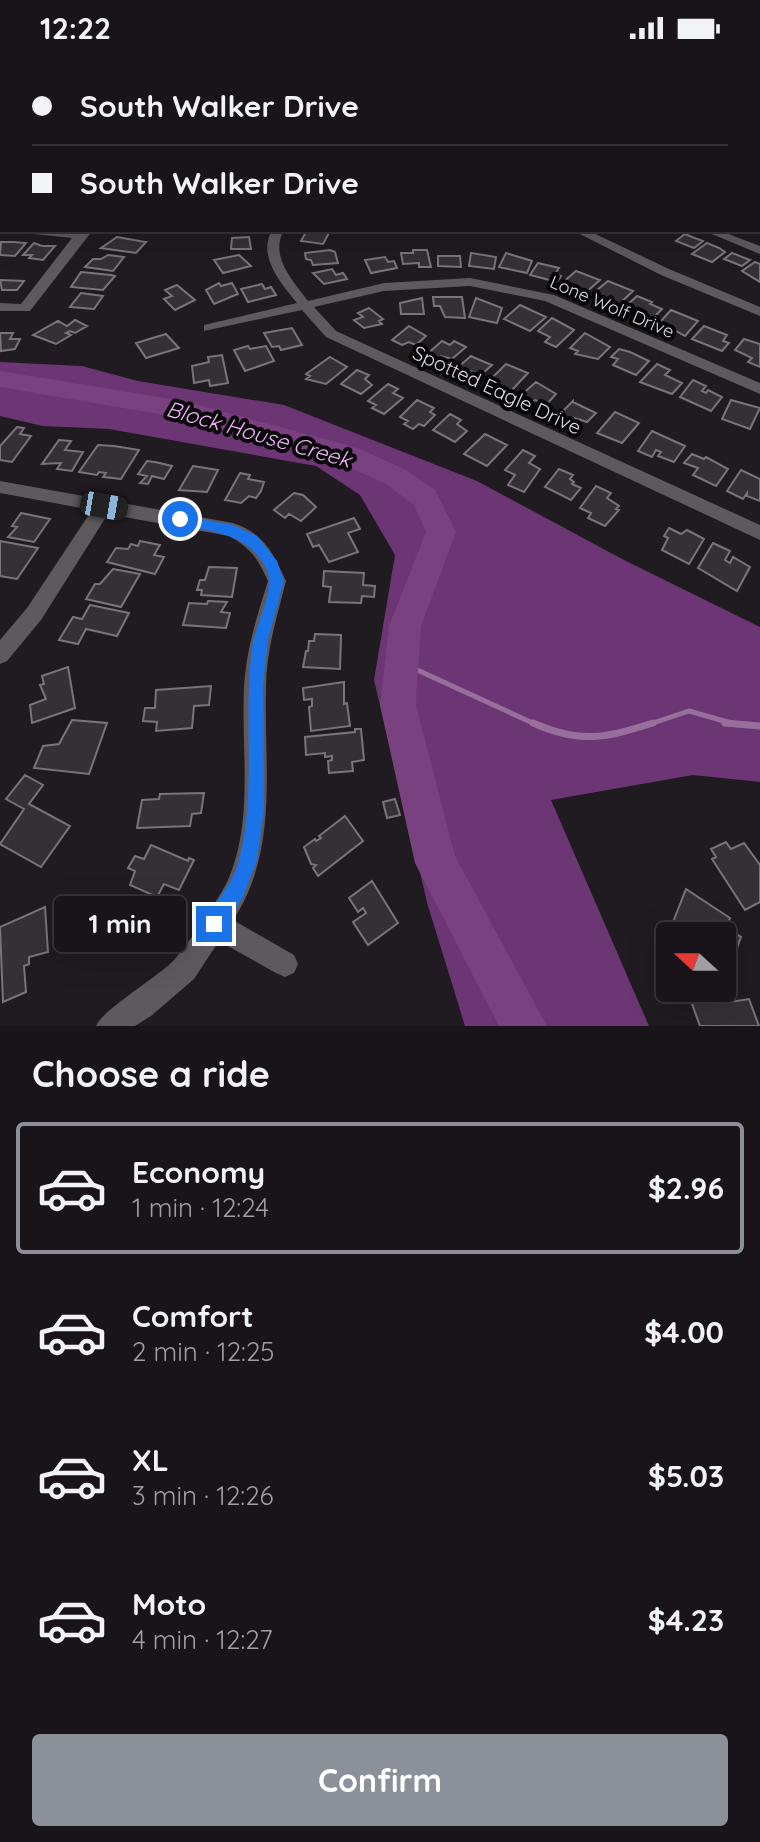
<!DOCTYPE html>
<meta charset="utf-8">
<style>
:root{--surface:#181419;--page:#211d22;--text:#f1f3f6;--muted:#9f9ea2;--line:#363338;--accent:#8c9099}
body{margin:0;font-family:Quicksand,sans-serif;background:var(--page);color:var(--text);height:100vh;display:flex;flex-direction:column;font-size:30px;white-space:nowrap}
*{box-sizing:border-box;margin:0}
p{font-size:26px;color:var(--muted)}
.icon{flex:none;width:44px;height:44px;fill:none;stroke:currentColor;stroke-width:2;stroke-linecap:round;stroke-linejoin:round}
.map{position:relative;height:970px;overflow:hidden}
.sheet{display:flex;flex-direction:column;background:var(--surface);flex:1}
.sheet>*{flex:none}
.top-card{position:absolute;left:0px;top:0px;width:760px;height:176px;box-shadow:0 8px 32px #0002,0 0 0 2px var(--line);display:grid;align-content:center;height:176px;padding:0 32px;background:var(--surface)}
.needle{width:52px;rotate:291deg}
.buttons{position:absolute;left:656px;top:866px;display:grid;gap:16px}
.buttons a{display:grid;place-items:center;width:80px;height:80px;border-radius:8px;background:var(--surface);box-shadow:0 8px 32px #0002,0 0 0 2px var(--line);font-size:40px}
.end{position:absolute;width:36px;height:36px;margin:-18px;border:10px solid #1a73e8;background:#fff;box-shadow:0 0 0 4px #fff}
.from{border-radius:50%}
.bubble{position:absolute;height:56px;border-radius:8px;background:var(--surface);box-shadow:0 8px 32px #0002,0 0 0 2px var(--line);font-size:26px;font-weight:700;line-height:56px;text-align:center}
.car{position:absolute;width:24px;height:48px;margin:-24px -12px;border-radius:10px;box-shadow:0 0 6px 2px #0007;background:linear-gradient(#222 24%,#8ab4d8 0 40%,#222 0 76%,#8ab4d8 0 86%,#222 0)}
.top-card b{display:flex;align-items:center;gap:28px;height:76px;font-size:30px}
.top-card b+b{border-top:2px solid var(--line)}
.top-card i{width:20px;height:20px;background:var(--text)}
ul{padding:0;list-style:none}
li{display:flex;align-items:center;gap:24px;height:132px;margin:0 16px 12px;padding:0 16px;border:4px solid transparent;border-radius:8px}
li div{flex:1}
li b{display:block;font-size:30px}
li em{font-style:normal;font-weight:700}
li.on{border-color:var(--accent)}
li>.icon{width:72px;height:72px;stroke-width:1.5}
h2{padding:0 32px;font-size:36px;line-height:96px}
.cta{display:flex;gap:16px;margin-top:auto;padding:16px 32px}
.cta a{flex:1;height:92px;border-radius:8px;background:var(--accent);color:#fff;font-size:32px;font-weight:700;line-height:92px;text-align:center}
.status{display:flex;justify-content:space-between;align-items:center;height:56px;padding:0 40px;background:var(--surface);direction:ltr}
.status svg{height:22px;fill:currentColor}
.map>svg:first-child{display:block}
</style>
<div class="status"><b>12:22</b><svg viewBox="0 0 49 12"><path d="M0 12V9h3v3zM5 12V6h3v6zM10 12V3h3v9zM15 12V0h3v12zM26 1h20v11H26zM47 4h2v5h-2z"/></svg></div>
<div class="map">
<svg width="760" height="970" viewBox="0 0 760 970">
<rect width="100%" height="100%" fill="#201a21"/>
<path fill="#6c3573" d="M0,306L82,310L138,325L284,349L477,425L624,504L760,571V726L693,719L551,744L649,970H465L428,850L374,624L395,499L360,439L316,410L109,373L42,370L0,360Z"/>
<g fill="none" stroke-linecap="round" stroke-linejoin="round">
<path stroke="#986f9c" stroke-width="5" d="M402,607L537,669
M647,669L689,655L738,669"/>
<path stroke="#986f9c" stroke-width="7" d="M533,667C581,688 605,682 653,667
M725,667L760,670"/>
<path fill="#794180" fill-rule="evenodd" d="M0,315L184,345L358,392L406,414L435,434L456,476L421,570L416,649L455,800L547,970H499L415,807L380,649L389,570L426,476L414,449L386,428L340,407L182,362L0,331Z"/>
</g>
<path fill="#352f36" stroke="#7a737b" stroke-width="2" d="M307,174H321L329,177L323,188L301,185Z
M685,178L692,181L703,185L694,192L676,185Z
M117,181L145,186H146L136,197L101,192Z
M249,181L251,193H231L232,182Z
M1,186H14L26,187L15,200L0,199Z
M34,187L42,190H55L43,204L29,202L32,199H23Z
M707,187L719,192L725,196L712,206L692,198Z
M330,194L335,196L338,207L313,209L311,204L306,203L305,197Z
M413,194H427L431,211H419V207L403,208L401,197H413Z
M471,197L496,201L494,213L469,210Z
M506,197L532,205L527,217L499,211Z
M732,197L750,204L742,210L724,203Z
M108,199L124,201L113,215L85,211L93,203H101Z
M239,199L251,210L223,217L214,204Z
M438,200H460L461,211L438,210Z
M385,201L388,206L394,205L397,212L371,217L365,204Z
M755,206L760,208V226L742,215Z
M538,207L559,212L555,218L561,220L557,226L530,219Z
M332,213L336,219L343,217L347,223L324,228L313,217Z
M576,215L600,224L584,238L562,227Z
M81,216L111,219L115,220L103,234L71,231Z
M0,224L24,225L17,234H2Z
M608,225L633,235L617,250L591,239Z
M219,227L221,230L232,227L238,238L214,248L206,234Z
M262,228L265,233L271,231L276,239L248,246L241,233Z
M177,229L195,244L175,254L164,243L172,240L165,234Z
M81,237L103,240L94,253L70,251Z
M637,240L652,246L650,248L662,253L650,265L637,259L640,256L626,250Z
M433,241H462L465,262L445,261L440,250H434Z
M422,242L424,258H401L400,247Z
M476,242L502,252L497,267L469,261Z
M520,249L546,261L530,275L504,263Z
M369,252L383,263L379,265L382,268L364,272L354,264L363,261L358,257Z
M671,254L698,265L685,280L660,266Z
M552,262L574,274L556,291L545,286L550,281L538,275Z
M75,264L87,270L75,277L70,275L66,277L71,279L56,288L33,279L58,265L67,270Z
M409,270L426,280L416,289L409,286L402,289L392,284Z
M704,270L727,279L723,285L729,287L722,295L692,283Z
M292,272L302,289L281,294L279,290L272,291L264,277Z
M0,277H13L10,283H20L15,293L1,295Z
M585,277L610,291L598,303L575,298L578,295L570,292Z
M166,278L179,292L146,302L136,287Z
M744,283L760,288V311L748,306L752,302L735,294Z
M442,285L450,289L454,285L466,291L452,303L441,300L436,304L426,299Z
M248,290L250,293L266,290L274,305L245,315L234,294Z
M619,293L630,296L649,305L636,319L613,309L618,303L611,301Z
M222,299L228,327L210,330L209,324L194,327L192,310L209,306L208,301Z
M471,300L475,302L492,309L482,318L457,312Z
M330,301L347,311L326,328L306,323L310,320L306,318Z
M506,308L528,317L511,335L488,326Z
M657,308L670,314L665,319L682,327L672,338L640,326Z
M357,314L369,319L365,323L372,329L361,338L341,328Z
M693,324L706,330L702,335L706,337L708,334L722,341L711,355L680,341Z
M536,326L556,338L547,348L535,344L531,347L519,341Z
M388,328L398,333L393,337L403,342L384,358L372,352L376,349L368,345Z
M417,344L434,352L430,356L435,359L424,370L419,368L413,373L404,368L408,365L400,361Z
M731,344L760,352L750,373L722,363Z
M573,345V346L596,357L587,366L575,362L571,365L559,359Z
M615,356L639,367L622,387L597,377Z
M450,358L461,364L457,368L467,375L455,386L433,374Z
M17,371L24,372L20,378L31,380L12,406L0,404V390Z
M652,375L685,390L674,406L658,400L661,396L656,394L652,401L638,395Z
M485,378L507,389L487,410L464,398Z
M59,384L71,385L65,394L83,396L72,415L57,413L61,407L42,408Z
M98,389L114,390L139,394L121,423L103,421L106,417L99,416L97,419L79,416Z
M523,394L535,400L529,407L540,413L524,436L508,429L515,419L505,414Z
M692,398L704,403L706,401L728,413L716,430L693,419L698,412L684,407Z
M147,405L155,406L172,410L164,423L152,420L148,428L140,427L147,420L138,418Z
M193,410L218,414L207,436L179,434Z
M559,413L573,419L570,423L574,426L572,428L581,432L571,444L545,431Z
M741,414L760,423V445L747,440V437L743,443L727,435Z
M240,417L250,419L248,423L264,426L261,435L256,442L249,440L241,447L225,444Z
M596,430L611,437L607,442L619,450L616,453L619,454L605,470L588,462L591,457L580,452Z
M294,437L303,439L316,451L301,465L289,458L285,462L274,454Z
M21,457L50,463L34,486L8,481L17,471L12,470Z
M354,462L360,473L348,477L358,496L329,506L319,489L313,491L307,478Z
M669,472L681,478L687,474L704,483L689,508L662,494L668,482L664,480Z
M0,485L38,492L17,523L0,520Z
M140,485L160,489L154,499L164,501L155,518L107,506L116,492L128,493L131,488L138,490Z
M713,487L730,495L725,504L730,507L733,501L750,511L737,535L698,512Z
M209,511L237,512L232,541L201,539L202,534H197L200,524H205Z
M113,513L140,518L121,551L86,543L95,528H100Z
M324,515L364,517L363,529L375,530L374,541L362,540L361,547L329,546L331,531L323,530Z
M208,545L227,546L221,556L230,557L226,572L183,569L189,547L207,548Z
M90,549L129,557L117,580L86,573L78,588L59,584L73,561L82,563Z
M315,578L341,579L340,613L303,611L306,595H308L309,585H314Z
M68,611L75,652L32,667L30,649L46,643L40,629L44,628L42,620Z
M344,626V648L347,647L350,670L311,675L309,651L312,650V643L304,644L303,632Z
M211,630L209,649L194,650L192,672L156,675L157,666L143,665L145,652H155L156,634Z
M72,664L107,667L89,718L34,712L43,690L59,688Z
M355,673H361L364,704L352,706L353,715L329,717L328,705L332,704V700L325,701V697L306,699L305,681L355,676Z
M25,719L43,729L29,748L70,770L41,811L0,788L24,753L6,743Z
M204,737L201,757L192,758L190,770L137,772L142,744L159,743L160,738Z
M395,743L400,759L387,762L383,746Z
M345,760L363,785L318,820L313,812L316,809L311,808L304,791L315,783L316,785L321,782L319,780Z
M726,786L731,793L744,787L760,809V846L745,854L712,803L716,801L711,793Z
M151,789L188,805L189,802L194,804L179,834L164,828L157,841L130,829L135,815L128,812L135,800L144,803Z
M372,825L398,867L368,889L353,866L366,857L363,852L358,856L349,842Z
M686,833L730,862L726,871L741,881L733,903L722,895V880H694L673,866Z
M45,851L48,896L29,901V908L24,910L26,936L3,946L0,871Z
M727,939L730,946L749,943L759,970H700L691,945Z"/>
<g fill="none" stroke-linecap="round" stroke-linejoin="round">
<path fill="#5d595d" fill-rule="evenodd" d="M168,0H192L194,2H171Z
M430,0H438V2H430Z
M657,0H665L667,2H659Z
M758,8H760V12H758Z
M0,42H2V48H0Z
M758,64L760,65V71L758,70Z
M0,97H2V103H0Z
M758,126H760V133H758Z
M18,174H93L30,255H0V247L21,248L72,182L24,177Z
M272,174H284C269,200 293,225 308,245L384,227L470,222L554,239L760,327V338L545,245L470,230L384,235L314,251L336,275L760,469V484L326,281L302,254L204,275V269L297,247C281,227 257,201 272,174Z
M572,174H587L669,213L760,251V260L661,219Z
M702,174H718L760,190V198Z
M0,425L233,467C264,477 273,497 286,525C277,561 266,595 266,633C264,712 279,795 233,864L294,899L298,908L294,917L285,921L276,917L219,885L194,923L151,960L135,970H96C103,953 157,922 174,904C186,891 221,840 228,824C254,765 241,694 244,632C246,594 257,560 268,525C258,503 251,492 229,480L108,458L41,564L7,605L0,608V584L27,552L92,454L0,437Z"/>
</g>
<path fill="#1a73e8" d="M180,459L233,469L257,480L277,505L284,525L268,584L263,630L264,754L257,804L243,841L221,875L214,877L208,875L205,868C214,845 233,829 239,804C257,736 243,661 252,592C255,567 278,532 265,510C245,475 211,477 176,467V460Z"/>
<g text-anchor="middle" stroke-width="8" stroke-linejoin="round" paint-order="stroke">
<g font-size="18" fill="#dfdbdf" stroke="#080609">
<text transform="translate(612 251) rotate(23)" y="6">Lone Wolf Drive</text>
</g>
<g font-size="20" fill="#dfdbdf" stroke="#080609">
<text transform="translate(497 334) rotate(25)" y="7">Spotted Eagle Drive</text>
</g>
<g font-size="22" font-style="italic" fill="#f0b1f8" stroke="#080609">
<text transform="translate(259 378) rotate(16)" y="8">Block House Creek</text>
</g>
</g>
</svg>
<div class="buttons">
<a><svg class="needle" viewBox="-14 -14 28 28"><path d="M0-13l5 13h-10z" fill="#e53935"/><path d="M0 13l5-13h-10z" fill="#9f9ea2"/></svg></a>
</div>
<i class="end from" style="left:180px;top:463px"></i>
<i class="end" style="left:214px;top:868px"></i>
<div class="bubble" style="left:54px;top:840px;width:132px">1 min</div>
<i class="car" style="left:104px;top:450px;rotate:100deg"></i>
<div class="top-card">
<b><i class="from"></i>South Walker Drive</b>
<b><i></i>South Walker Drive</b>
</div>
</div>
<section class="sheet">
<h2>Choose a ride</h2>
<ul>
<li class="on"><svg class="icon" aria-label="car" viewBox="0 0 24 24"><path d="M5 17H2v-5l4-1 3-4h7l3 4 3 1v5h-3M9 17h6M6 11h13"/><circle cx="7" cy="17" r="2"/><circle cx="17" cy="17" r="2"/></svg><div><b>Economy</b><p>1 min · 12:24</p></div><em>$2.96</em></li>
<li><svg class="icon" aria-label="car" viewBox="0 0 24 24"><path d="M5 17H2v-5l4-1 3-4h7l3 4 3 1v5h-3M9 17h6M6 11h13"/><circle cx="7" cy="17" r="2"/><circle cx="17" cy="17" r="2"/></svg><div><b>Comfort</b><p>2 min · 12:25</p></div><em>$4.00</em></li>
<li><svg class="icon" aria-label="car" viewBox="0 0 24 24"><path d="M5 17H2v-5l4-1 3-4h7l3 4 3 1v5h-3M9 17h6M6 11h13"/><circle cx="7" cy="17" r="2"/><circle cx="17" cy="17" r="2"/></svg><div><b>XL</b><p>3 min · 12:26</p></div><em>$5.03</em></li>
<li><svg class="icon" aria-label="car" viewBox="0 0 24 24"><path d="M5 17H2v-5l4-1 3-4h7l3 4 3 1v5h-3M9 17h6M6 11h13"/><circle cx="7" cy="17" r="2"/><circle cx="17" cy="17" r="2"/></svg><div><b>Moto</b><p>4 min · 12:27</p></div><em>$4.23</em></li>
</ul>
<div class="cta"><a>Confirm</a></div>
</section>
